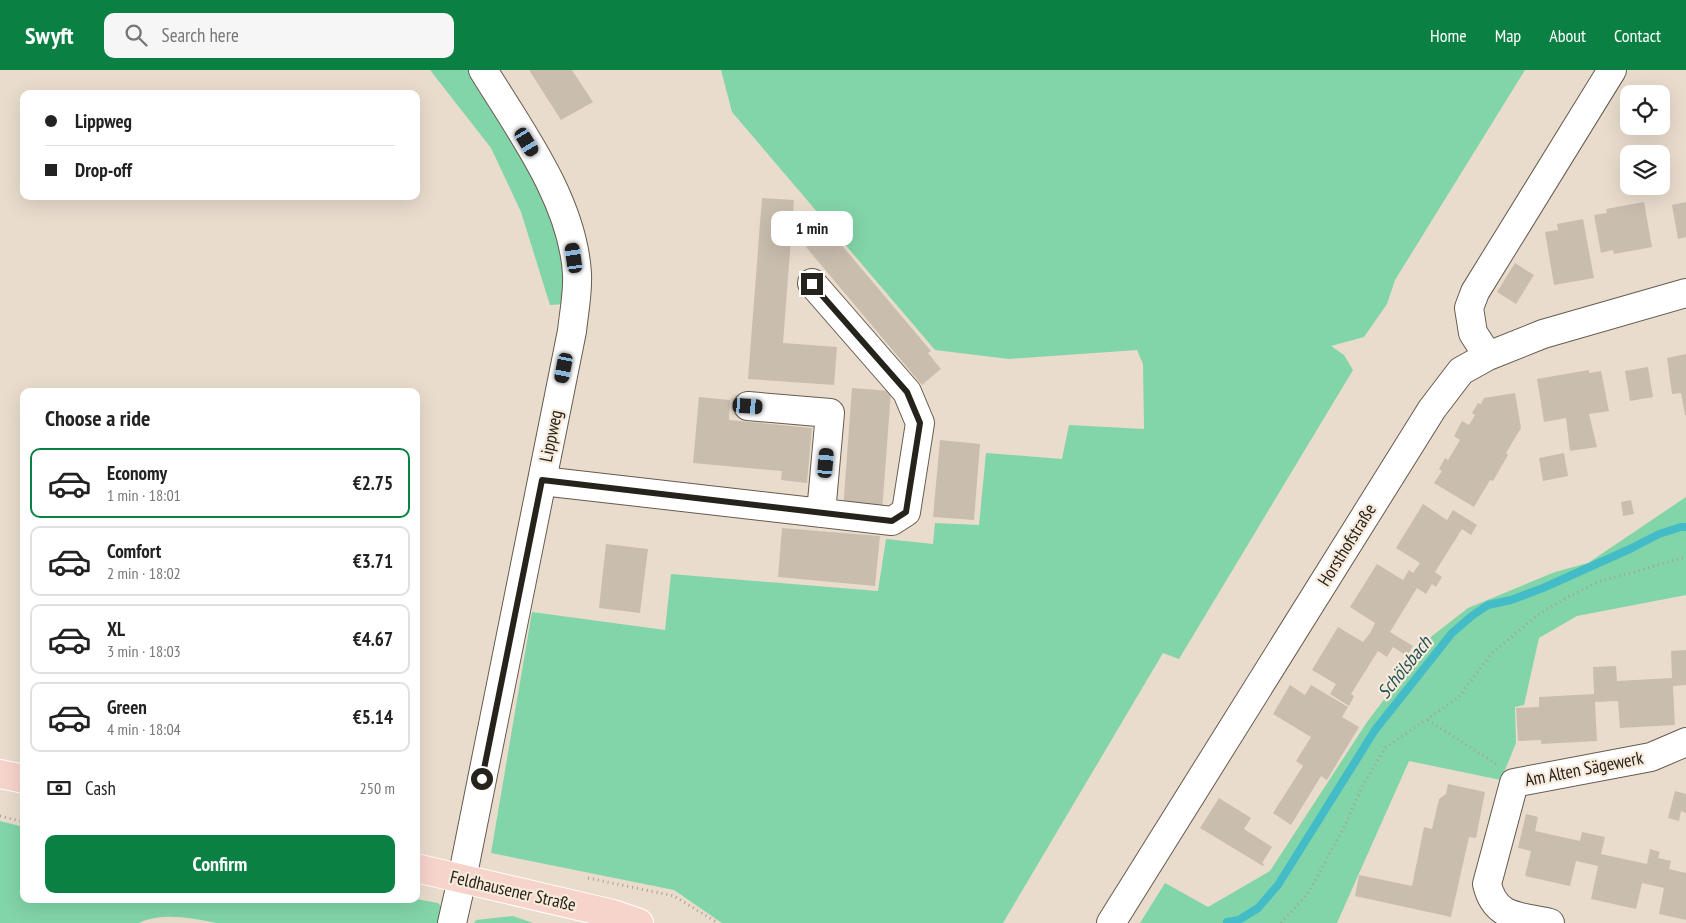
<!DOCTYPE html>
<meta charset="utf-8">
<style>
:root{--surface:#fff;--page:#f6f6f6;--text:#222;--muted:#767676;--line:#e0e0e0;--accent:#0b8043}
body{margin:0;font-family:"PT Sans Narrow",sans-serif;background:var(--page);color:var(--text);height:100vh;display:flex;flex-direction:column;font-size:19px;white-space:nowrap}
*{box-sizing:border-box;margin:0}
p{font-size:16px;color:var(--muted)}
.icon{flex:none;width:28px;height:28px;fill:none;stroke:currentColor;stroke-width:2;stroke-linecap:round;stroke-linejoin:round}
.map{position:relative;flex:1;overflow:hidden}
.details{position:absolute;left:20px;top:318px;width:400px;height:515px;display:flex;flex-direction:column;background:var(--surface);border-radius:10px;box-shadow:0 5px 20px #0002}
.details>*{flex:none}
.guide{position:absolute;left:20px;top:20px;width:400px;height:110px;border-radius:10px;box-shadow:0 5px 20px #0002;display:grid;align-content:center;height:110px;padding:0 25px;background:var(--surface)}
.fabs{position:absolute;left:1620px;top:15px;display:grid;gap:10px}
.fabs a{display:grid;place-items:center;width:50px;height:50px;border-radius:10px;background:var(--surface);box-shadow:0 5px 20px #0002;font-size:25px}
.end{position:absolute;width:22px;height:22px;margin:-11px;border:6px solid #26221c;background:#fff;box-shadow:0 0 0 2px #fff}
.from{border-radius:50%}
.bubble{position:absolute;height:35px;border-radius:10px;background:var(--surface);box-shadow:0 5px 20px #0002;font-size:16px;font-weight:600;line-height:35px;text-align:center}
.car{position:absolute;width:15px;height:30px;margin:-15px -8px;border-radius:6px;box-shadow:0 0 4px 1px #0007;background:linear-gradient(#222 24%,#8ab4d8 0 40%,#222 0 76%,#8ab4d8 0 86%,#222 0)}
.guide b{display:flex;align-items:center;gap:18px;height:48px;font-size:19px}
.guide b+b{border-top:1px solid var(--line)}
.guide i{width:12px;height:12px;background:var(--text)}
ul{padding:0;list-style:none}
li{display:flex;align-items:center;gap:15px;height:70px;margin:0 10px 8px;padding:0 15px;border:2px solid var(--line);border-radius:10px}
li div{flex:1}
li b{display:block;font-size:19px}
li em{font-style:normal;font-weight:600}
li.current{border-color:var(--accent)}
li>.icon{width:45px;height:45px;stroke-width:1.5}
h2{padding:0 25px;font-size:22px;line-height:60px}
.pay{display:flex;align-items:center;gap:12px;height:55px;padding:0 25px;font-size:19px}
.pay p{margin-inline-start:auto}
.cta{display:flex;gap:10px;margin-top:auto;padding:10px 25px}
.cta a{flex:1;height:58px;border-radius:10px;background:var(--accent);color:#fff;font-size:20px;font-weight:600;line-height:58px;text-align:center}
header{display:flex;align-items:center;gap:30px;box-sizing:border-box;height:70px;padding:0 25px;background:var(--accent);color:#fff}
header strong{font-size:24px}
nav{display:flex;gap:28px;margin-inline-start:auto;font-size:18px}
.search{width:350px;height:45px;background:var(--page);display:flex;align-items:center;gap:12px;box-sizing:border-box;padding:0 18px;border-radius:10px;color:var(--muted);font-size:19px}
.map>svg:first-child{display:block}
</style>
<header>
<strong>Swyft</strong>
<div class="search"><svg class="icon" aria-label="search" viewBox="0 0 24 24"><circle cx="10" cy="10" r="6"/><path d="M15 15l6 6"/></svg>Search here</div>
<nav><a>Home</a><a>Map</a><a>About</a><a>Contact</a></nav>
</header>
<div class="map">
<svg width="1686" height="853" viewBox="0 0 1686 853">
<rect width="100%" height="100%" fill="#e9dccd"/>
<path fill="#82d5a8" d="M430,0H471L543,123L563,179L565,234L550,235L521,142L491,78Z
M721,0H1525L1395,210L1387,234L1364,267L1331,276L1344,285L1353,300L1179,589L1163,583L1003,853H722L674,820L491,783L532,542L665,560L671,504L878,521L886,469L933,474L935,453L979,455L986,383L1062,389L1069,355L1144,359L1143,294L1137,280L1009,289L935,280L732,42Z
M1686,427V525L1577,546L1539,568L1524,635L1515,637L1516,673L1501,710L1409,691L1337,853H1140L1165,813L1208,837L1270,801L1367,652L1432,566L1468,538L1555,502L1588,493Z
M0,751L24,757V829H416L438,833L442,837L440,853H216C192,848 162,842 139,853H0Z
M513,846L533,853H474L476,850Z"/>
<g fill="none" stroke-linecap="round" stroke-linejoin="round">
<path stroke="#43bcc7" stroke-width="8" d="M1227,852L1239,850L1258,838L1278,815L1375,660L1452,563L1473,545L1488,535L1511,530L1543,518L1632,478L1659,464L1681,457H1686"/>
</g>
<path fill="#c9bdae" d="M529,0H572L593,32L561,50Z
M762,128L794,130L783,273L837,277L834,315L748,309Z
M1644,132L1652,177L1614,184L1613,180L1601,183L1594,145L1607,143L1606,139Z
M1686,132V167L1678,169L1672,135Z
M1583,149L1594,208L1554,215L1545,162L1558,160L1557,154Z
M828,159L931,281L928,283L941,299L922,315L806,177Z
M1515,193L1534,205L1516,234L1497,222Z
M1686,284V345H1685L1681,323L1672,324L1667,288Z
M1648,297L1653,327L1630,331L1625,301Z
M1589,300V303L1601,301L1609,341L1589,344L1597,377L1570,381L1566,348L1544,352L1537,309Z
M852,318L891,321L882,442L843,439Z
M1515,323L1521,358L1506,383L1508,385L1493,411L1490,410L1474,437L1434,413L1442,401L1439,399L1445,388L1448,390L1460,370L1454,366L1462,351L1469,355L1475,345L1472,343L1478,333L1481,334L1484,328Z
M699,327L730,330L729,350L812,358L807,413L781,410L782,401L693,393Z
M940,370L980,374L974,450L933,447Z
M1564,383L1568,406L1543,411L1539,388Z
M1631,430L1634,444L1623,446L1621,432Z
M1423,434L1447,450L1453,440L1477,455L1471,465L1462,459L1435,502L1442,507L1436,517L1432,514L1426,524L1417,518L1390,562L1413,576L1407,586L1393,577L1387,587L1378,581L1351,624L1354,626L1349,636L1330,624L1336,614L1312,600L1338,557L1363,572L1370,563L1375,553L1350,537L1377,494L1403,510L1409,500L1413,503L1420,493L1396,478Z
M782,458L880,466L875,516L778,507Z
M606,474L648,479L640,543L599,538Z
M1686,580V615L1673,616L1675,655L1620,658L1618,631L1595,632L1597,671L1541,674V670L1518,671L1516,638L1539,637V627L1594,624L1593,597L1616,596L1617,611L1672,608L1671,581Z
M1290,615L1305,625L1311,615L1348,637L1342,647L1359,657L1327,710L1321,706L1291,755L1273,743L1303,696L1296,691L1311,667L1273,644Z
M1448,714L1485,722L1476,768L1469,767L1451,847L1355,826L1359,805L1412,816L1424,757L1432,759L1439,729L1446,724Z
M1675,721L1686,724V743L1681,741L1679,751L1668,748Z
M1219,728L1251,748L1244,759L1272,777L1262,793L1264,794L1263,796L1200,758Z
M1526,744L1538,747L1535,761L1580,771L1582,762L1605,767L1601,784L1647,794L1650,779L1660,782L1658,788L1671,791L1669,799L1686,803V850L1659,844L1664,818L1642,813L1636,839L1591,829L1598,796L1576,791L1570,816L1525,806L1531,781L1518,778Z"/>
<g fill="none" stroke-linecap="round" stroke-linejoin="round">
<defs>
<path id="minor" d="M1488,286L1473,263L1469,238L1475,222L1612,0
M748,336L830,343L821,443
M542,411L892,451L906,442L920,353L907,322L812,213
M452,853L462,809L572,261C574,242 578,223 577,204C573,131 520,60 483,0
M1111,853L1432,339L1461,301L1488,286L1543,264L1686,223
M1550,853C1520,846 1495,849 1487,814L1514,713L1651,687L1686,672"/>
<path id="major" d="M0,704L24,709
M416,798L613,844L639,853"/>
</defs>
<use href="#minor" stroke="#665b4e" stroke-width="30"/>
<use href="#major" stroke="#fff" stroke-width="30"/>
<path stroke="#a99f93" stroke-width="3" stroke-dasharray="1 4" stroke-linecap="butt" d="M1428,650L1496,694
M0,746L24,752
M588,808L674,826L718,853
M1281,853L1309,822L1345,755L1362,717L1385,678L1459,627L1491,584L1540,543L1570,526L1598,512L1686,487"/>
<use href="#minor" stroke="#fff" stroke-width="28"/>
<use href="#major" stroke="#f7d4cb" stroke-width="28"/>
</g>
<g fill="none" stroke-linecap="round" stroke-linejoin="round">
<path stroke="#26221c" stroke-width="6" d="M482,709L542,410L892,451L906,442L920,353L907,322L812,214"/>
</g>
<g text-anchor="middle" stroke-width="4.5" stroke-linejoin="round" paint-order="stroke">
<g font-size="18" fill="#26221c" stroke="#f7eada">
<text transform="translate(551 366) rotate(-78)" y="6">Lippweg</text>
<text transform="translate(1347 475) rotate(-58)" y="6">Horsthofstraße</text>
<text transform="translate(1584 699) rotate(-11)" y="6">Am Alten Sägewerk</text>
<text transform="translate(513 821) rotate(13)" y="6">Feldhausener Straße</text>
</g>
<g font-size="19" font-style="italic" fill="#215459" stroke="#f7eada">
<text transform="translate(1404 597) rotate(-51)" y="7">Schölsbach</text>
</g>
</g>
</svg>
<div class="fabs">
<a><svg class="icon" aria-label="locate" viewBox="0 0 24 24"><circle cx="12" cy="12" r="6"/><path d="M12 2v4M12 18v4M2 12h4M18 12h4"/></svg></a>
<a><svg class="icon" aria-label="layers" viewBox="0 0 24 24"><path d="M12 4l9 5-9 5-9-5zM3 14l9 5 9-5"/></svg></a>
</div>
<i class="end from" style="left:482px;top:709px"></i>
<i class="end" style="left:812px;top:214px"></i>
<div class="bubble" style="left:771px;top:141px;width:82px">1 min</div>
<i class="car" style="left:527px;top:72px;rotate:149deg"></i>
<i class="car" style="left:574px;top:188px;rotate:352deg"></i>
<i class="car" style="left:564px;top:298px;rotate:191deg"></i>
<i class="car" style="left:748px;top:336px;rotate:94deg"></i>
<i class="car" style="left:826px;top:393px;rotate:5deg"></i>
<div class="guide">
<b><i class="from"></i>Lippweg</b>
<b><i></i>Drop-off</b>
</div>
<section class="details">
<h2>Choose a ride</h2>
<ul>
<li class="current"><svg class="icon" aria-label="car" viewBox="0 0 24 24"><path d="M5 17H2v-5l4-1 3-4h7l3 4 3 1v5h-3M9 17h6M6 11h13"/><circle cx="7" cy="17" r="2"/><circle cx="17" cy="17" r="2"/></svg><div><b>Economy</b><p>1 min · 18:01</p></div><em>€2.75</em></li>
<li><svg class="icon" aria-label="car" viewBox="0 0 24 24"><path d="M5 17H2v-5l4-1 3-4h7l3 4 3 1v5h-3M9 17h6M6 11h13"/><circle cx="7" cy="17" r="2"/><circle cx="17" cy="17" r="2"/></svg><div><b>Comfort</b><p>2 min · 18:02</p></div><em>€3.71</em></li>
<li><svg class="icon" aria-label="car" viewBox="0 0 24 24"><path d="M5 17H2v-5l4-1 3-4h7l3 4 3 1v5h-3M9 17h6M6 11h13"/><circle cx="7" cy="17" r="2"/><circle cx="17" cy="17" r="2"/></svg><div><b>XL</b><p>3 min · 18:03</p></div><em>€4.67</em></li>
<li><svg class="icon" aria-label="car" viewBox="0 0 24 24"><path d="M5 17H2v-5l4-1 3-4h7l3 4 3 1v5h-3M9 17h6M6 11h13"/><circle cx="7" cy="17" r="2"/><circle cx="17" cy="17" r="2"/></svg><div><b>Green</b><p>4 min · 18:04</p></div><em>€5.14</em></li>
</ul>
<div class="pay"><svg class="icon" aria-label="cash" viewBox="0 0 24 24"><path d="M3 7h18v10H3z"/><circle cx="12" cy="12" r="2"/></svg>Cash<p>250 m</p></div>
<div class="cta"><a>Confirm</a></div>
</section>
</div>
